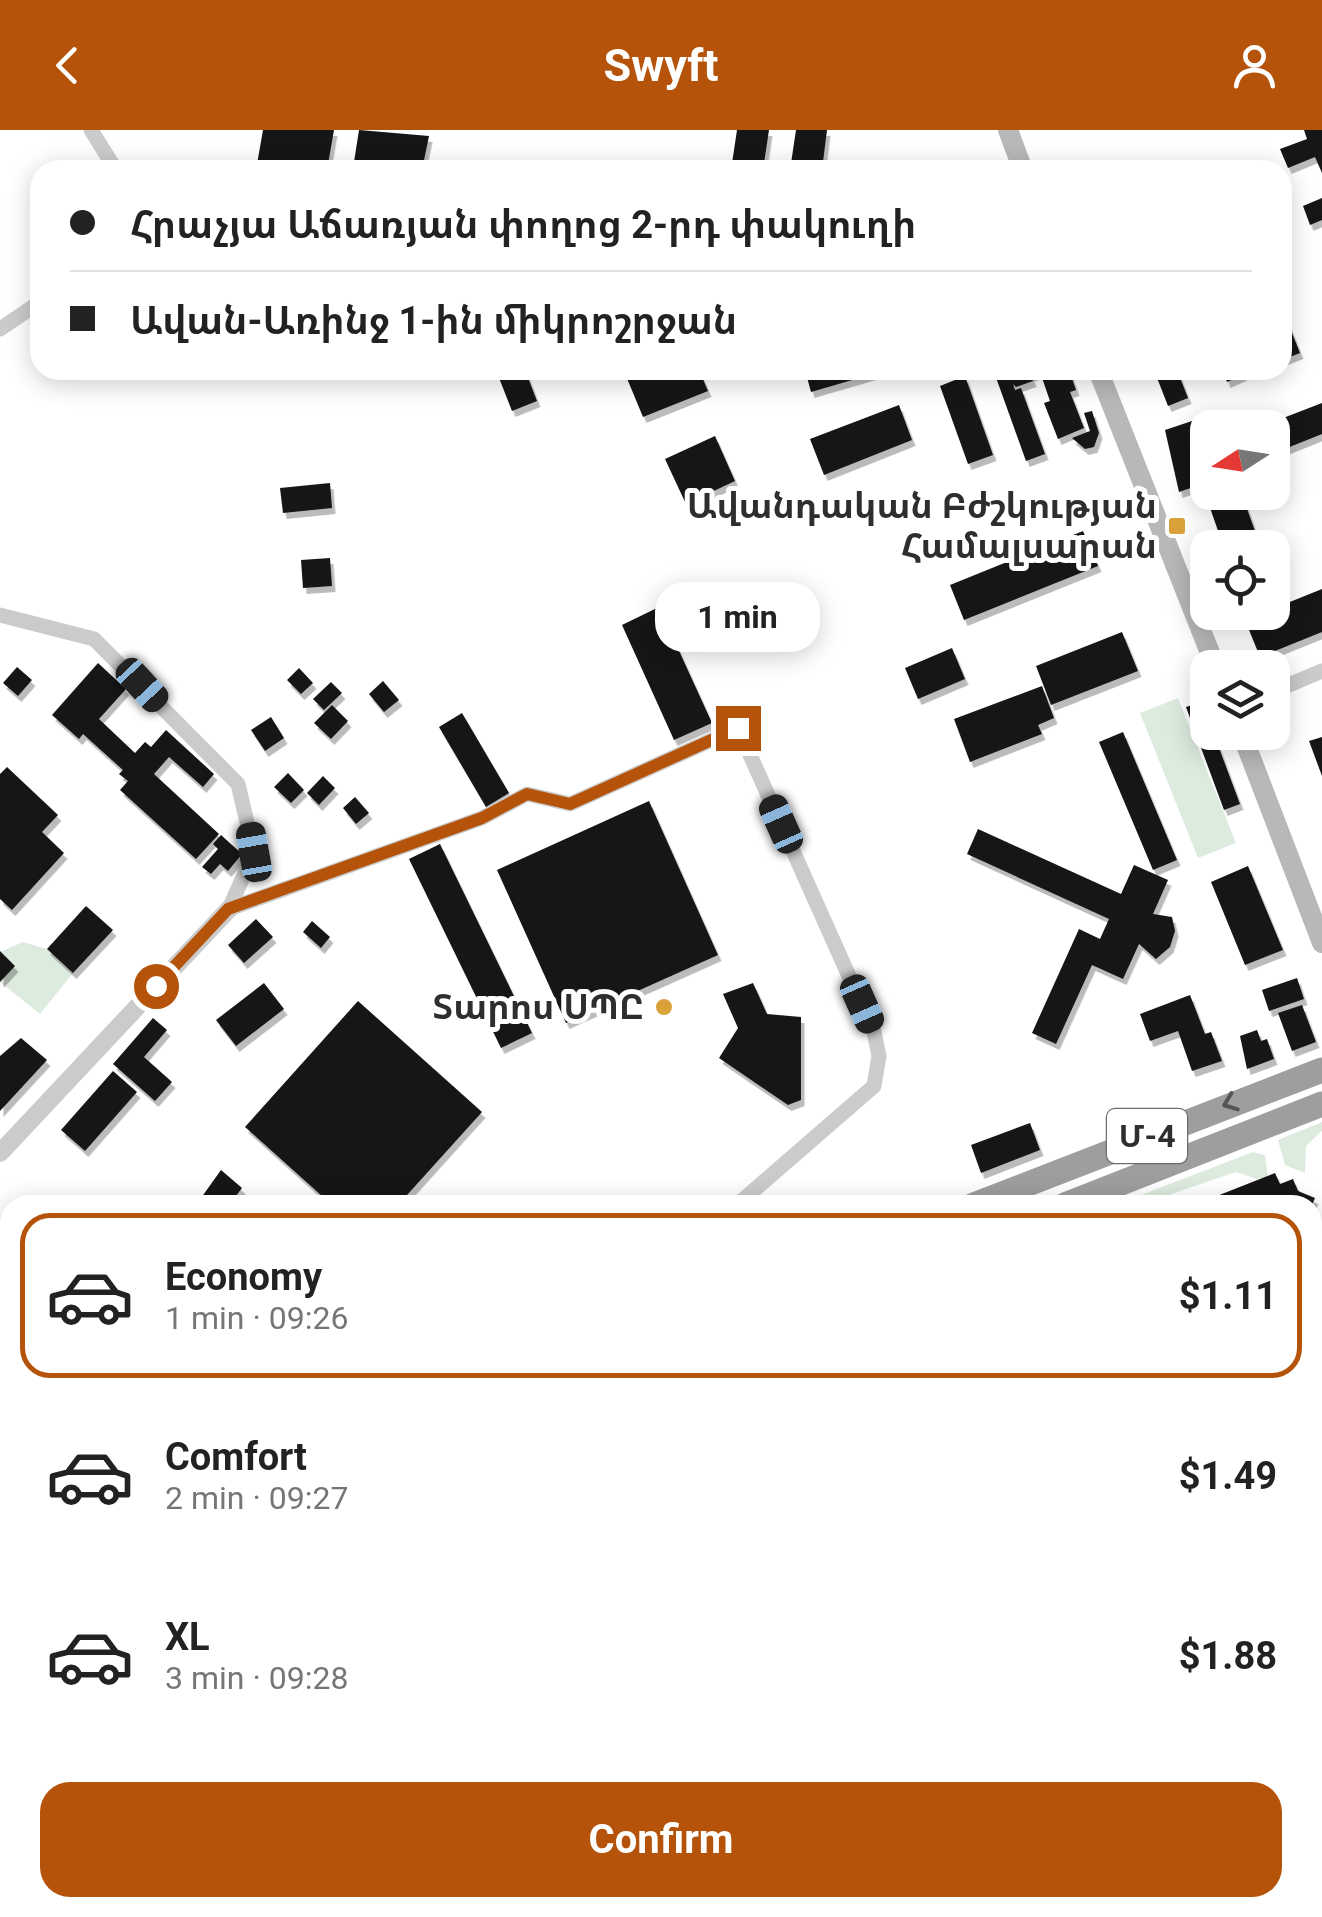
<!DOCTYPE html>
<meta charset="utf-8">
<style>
:root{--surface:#fff;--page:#f6f6f6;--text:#222;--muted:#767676;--line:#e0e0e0;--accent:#b45309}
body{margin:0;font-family:Roboto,"Noto Sans Armenian",sans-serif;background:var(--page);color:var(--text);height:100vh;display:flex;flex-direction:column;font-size:38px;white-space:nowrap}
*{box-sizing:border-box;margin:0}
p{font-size:32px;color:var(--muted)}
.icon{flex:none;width:55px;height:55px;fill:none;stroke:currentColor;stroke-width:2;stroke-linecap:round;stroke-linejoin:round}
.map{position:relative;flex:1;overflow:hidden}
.details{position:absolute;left:0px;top:1065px;width:1322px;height:722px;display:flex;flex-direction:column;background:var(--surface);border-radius:30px 30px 0 0;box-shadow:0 5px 25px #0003}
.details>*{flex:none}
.guide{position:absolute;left:30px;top:30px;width:1262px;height:220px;border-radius:30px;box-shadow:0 5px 25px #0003;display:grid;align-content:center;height:220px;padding:0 40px;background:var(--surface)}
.needle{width:65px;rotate:258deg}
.fabs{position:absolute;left:1190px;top:280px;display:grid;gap:20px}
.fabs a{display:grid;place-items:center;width:100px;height:100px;border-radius:20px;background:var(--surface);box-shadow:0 5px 25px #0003;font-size:50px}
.end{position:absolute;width:45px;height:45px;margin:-22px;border:12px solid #b45309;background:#fff;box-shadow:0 0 0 5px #fff}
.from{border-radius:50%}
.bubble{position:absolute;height:70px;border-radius:30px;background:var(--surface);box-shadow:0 5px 25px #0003;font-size:32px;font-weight:700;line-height:70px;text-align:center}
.car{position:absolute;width:30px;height:60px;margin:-30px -15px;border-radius:12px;box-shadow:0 0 8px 2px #0007;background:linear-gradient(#222 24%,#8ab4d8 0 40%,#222 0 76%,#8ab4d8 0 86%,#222 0)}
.guide b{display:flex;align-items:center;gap:35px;height:95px;font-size:38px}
.guide b+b{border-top:2px solid var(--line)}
.guide i{width:25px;height:25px;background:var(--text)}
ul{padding:18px 0 0;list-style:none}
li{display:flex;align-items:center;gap:30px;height:165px;margin:0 20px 15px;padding:0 20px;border:5px solid transparent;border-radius:30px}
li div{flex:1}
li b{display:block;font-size:38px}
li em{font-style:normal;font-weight:700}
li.current{border-color:var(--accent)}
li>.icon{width:90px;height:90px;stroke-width:1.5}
.primary-button{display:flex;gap:20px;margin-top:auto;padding:20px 40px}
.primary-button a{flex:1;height:115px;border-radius:30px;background:var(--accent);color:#fff;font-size:40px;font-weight:700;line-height:115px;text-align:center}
header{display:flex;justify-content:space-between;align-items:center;height:130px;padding:0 40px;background:var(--accent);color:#fff;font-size:45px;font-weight:700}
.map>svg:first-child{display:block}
</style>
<header><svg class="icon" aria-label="back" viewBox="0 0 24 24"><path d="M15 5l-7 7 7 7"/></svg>Swyft<svg class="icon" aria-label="person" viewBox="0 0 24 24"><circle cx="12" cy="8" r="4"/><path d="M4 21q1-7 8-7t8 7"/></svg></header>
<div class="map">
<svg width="1322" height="1787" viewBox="0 0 1322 1787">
<defs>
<filter id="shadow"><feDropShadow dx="3.5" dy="6" stdDeviation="0" flood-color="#0004"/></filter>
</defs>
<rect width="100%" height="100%" fill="#fff"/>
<path fill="#ddebdf" d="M1178,568L1236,713L1198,728L1140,583Z
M23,812L47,819L73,843L40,884L0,852V822Z
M1322,992V1001L1306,1016L1305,1043L1285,1035L1278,1010Z
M1253,1022L1265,1025L1268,1047L1257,1049L1236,1042L1139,1075L1136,1067Z
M1312,1364H1322V1538L1313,1540Z
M1322,1542V1787H929L927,1778H1312V1544Z"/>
<path fill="#151515" filter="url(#shadow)" d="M263,0H334L327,40H256Z
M359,0L429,6L422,40L354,32Z
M737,0H769L763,40H731Z
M796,0H827L822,40H790Z
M1304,0H1322V43L1315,27L1288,38L1280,19L1307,9Z
M1322,68V90L1310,95L1303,76Z
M1282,178L1300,223L1282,230Z
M496,240H525L537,271L512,281Z
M641,240H699L708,261L643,287L626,246Z
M805,240H882L883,241L811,262Z
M1000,240H1069L1076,260L1070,262L1084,298L1058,309L1044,273L1050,271L1040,242L1031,246L1033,251L1016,257L1013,254L1015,260L1021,258L1045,324L1026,331L994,242Z
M1154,240H1177L1188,268L1168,276Z
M1223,240H1241L1243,245L1227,252Z
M965,246L993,325L968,334L940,256Z
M1322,273V304L1272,324V298L1260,297Z
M899,275L912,310L824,345L810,309Z
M1092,281L1099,303L1094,317L1085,319L1072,308L1090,301L1084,283Z
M1192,291L1208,327V339L1201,341L1205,353L1179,362L1165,300Z
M715,306L735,351L686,374L665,329Z
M330,353L332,378L283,383L280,358Z
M1233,362H1241L1261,418H1224L1208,372Z
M1083,401L1098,436L964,490L950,455Z
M330,428L332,456L303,458L301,430Z
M1322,459V502L1260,527L1245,490Z
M659,477L712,593L674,610L622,495Z
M1122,502L1138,541L1051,575L1036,536Z
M952,518L965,549L918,569L905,538Z
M98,533L126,559L99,589L135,623L145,612L151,617L166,600L214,644L203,657L169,627L154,644L219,704L196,729L120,660L128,651L119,644L123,640L83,604L79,609L52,585Z
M17,537L32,550L18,566L3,553Z
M299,538L313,553L301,564L287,550Z
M383,551L399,570L384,582L369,564Z
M331,552L342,563L324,580L313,569Z
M1042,556L1054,588L1038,595L1042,604L970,632L954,589Z
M1202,572L1208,602H1213L1240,674L1224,680L1186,577Z
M332,575L348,591L331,609L314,593Z
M462,583L509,663L486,677L439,597Z
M271,587L284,608L265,621L251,600Z
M1123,602L1177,730L1153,740L1099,612Z
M1322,607V646L1309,611Z
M7,637L58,685L42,702L64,723L12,780L0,769V644Z
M288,643L304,660L291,673L274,657Z
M323,646L335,658L319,675L307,663Z
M355,667L369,683L356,694L343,678Z
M649,671L718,825L566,893L497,740Z
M978,699L1121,764L1134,735L1168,750L1153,784L1172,787L1175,801L1170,817L1156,829L1139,814L1123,849L1092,835L1056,914L1032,903L1079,799L1100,809L1109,789L967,724Z
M221,705L242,724L228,741L220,734L211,744L202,737L218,719L213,714Z
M440,714L532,903L501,918L409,729Z
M1248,736L1283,820L1245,835L1211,752Z
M86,776L113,800L73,843L47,819Z
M256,789L273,807L244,833L228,815Z
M312,791L330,807L321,818L303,802Z
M0,821L15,836L0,852Z
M1297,848L1304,869L1269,881L1262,860Z
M264,853L284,879L236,916L216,890Z
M753,853L767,884L801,887V970L788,975L719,928L738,898L723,864Z
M1190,865L1205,904L1211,902L1222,931L1192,941L1178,901L1150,911L1140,884Z
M358,871L482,982L398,1075H332L245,997Z
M1302,875L1316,912L1292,921L1278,883Z
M153,888L167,900L144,927L172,952L155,971L113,934Z
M1257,900L1261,911L1267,909L1274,929L1247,939L1240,906Z
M21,908L47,930L0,981V926Z
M113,941L137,962L85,1021L61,1000Z
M1030,993L1040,1020L981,1043L971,1015Z
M221,1040L242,1058L229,1075H196Z
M1275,1043L1280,1054L1293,1049L1298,1061L1315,1068L1312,1075H1194Z
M0,1268L10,1277V1315L3,1322Z
M3,1382L10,1390V1434L0,1443Z
M10,1621V1678L0,1685V1629Z"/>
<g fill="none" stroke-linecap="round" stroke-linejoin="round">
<path stroke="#cbcbcb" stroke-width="15" d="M91,0L116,40
M0,199L40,172
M0,485L94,509L238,654L254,722L229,779L482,688L527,664L570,674L738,598L874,902L879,926L874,956L737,1075
M1272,562L1322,541"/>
<path stroke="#cbcbcb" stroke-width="18" d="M0,1023L229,779"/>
<path stroke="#b8b8b8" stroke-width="20" d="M1008,0L1023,40
M1098,240L1216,538
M1241,602L1322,813"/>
<path stroke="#9e9e9e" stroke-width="25" d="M974,1075L1322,940
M1065,1075L1322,974
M0,1735L10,1728
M0,1778L10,1770"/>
</g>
<defs><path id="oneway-chevron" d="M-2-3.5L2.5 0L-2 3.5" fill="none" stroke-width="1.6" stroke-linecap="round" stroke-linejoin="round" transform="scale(2.5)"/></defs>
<use stroke="#555" href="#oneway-chevron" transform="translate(1230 973) rotate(159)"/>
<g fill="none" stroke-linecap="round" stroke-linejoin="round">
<path stroke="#b45309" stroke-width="12" d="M156,856L228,779L482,688L527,664L570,674L738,598"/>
</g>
<g fill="#daa13b" stroke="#fff" stroke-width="4">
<rect x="1167" y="386" width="20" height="20" rx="5"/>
<circle cx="664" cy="877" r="10"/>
</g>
<g text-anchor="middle" stroke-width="10" stroke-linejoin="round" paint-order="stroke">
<rect fill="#fff" stroke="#6d6d6d" stroke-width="2.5" x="1107" y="979" width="80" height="54" rx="8"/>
<g font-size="32" font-weight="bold" fill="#2e2e2e">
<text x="1147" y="1017">Մ-4</text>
</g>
<g font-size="35" font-weight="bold" fill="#2e2e2e" stroke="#fff" text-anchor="end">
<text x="1157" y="388">Ավանդական Բժշկության<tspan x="1157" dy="40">Համալսարան</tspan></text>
<text x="644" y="889">Տարոս ՍՊԸ</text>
</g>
</g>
</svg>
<div class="fabs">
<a><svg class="needle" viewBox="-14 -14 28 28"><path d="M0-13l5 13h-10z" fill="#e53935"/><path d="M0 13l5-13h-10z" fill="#767676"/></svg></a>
<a><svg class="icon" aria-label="locate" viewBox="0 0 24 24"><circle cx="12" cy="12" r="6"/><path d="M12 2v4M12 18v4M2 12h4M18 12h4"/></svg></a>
<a><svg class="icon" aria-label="layers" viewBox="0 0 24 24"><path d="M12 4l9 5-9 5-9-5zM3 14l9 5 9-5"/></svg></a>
</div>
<i class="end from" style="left:156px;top:856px"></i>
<i class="end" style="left:738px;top:598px"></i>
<div class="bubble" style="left:655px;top:452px;width:165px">1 min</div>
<i class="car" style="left:142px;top:555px;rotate:137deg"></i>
<i class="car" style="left:781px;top:694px;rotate:336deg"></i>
<i class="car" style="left:254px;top:722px;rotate:350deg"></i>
<i class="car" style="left:862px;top:874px;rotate:156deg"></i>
<div class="guide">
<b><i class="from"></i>Հրաչյա Աճառյան փողոց 2-րդ փակուղի</b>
<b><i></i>Ավան-Առինջ 1-ին միկրոշրջան</b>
</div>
<section class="details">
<ul>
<li class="current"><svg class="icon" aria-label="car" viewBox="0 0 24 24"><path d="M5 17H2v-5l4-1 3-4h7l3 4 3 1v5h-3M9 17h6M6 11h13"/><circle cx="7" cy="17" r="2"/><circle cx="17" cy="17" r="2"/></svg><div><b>Economy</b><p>1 min · 09:26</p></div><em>$1.11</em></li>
<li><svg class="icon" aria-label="car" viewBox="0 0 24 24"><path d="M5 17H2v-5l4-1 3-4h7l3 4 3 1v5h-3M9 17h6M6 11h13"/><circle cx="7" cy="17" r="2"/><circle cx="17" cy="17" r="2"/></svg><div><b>Comfort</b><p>2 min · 09:27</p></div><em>$1.49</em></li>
<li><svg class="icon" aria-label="car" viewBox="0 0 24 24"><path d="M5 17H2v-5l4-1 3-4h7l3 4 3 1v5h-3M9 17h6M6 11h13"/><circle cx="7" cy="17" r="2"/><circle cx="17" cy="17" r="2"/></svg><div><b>XL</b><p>3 min · 09:28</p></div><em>$1.88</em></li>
</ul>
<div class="primary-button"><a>Confirm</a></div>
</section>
</div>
